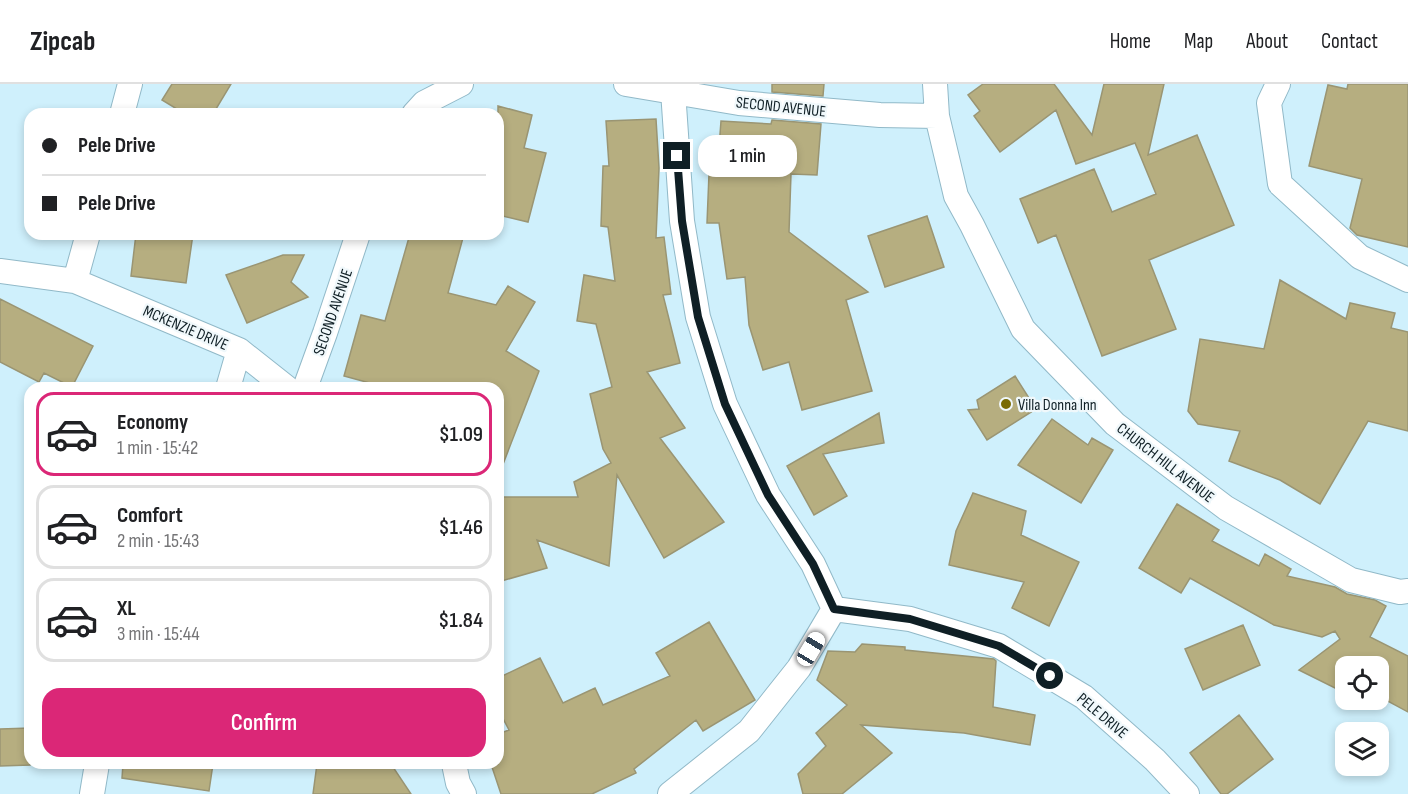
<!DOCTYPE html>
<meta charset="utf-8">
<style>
:root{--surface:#fff;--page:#f2f2f2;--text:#202124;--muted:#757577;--line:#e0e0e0;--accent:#db2777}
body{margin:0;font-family:"Sofia Sans Condensed",sans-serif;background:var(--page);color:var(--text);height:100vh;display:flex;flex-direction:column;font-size:22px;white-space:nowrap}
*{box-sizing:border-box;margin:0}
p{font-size:20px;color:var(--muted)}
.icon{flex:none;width:33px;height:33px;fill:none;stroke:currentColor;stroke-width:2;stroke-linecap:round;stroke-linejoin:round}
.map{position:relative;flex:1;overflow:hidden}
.side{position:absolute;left:24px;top:298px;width:480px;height:387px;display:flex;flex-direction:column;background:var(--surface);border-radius:18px;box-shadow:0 3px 9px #0003}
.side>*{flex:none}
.banner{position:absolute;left:24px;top:24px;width:480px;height:132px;border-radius:18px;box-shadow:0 3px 9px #0003;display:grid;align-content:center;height:132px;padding:0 18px;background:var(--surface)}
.controls{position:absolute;left:1335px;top:572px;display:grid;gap:12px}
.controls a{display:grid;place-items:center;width:54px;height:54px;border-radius:12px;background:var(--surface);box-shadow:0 3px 9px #0003;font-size:30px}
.end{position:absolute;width:27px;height:27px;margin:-14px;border:8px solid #0f1f25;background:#fff;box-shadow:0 0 0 3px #fff}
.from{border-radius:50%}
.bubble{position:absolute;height:42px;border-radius:18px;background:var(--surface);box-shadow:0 3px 9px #0003;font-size:20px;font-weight:600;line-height:42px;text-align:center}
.car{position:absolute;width:18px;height:36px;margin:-18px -9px;border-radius:8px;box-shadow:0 0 4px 2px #0007;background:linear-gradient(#fff 24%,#345 0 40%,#fff 0 76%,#345 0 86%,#fff 0)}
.banner b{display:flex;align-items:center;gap:21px;height:57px;font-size:22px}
.banner b+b{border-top:2px solid var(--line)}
.banner i{width:15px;height:15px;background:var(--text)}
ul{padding:10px 0 0;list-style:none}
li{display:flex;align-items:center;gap:18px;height:84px;margin:0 12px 9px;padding:0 6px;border:3px solid var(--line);border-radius:18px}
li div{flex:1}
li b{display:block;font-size:22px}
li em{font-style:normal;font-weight:600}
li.current{border-color:var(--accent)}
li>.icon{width:54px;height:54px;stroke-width:1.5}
.cta{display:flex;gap:12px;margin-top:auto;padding:12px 18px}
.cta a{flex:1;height:69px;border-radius:18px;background:var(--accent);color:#fff;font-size:24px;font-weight:600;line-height:69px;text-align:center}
header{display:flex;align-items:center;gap:36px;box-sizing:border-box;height:84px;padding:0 30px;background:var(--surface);border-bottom:2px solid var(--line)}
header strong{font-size:28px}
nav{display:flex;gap:33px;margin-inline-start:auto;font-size:21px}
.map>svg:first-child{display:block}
</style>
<header>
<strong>Zipcab</strong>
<nav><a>Home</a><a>Map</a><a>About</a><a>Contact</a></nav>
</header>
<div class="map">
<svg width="1408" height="710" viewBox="0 0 1408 710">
<rect width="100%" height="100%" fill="#cff0fc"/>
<path fill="#b6ae80" stroke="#9a9573" stroke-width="1.5" d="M172,0H231L213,30H185L162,16Z
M772,0H824L823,12L772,8Z
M983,0H1054L1092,51L1104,0H1164L1148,71L1197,51L1234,141L1149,176L1176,245L1102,272L1056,151L1038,159L1020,115L1094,85L1112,128L1156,110L1135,59L1076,80L1056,26L1000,68L974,32L980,27L968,11Z
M1348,0H1408V163L1357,151L1350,144L1362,95L1309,82L1328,1L1347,5Z
M498,22L532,31L524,64L546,69L528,138L498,131Z
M656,35L659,84L656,154L664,153L671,210L663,211L680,279L647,288L685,344L660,354L724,438L664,474L617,391L609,482L537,456L547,484L498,498V413H578L574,398L611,379L603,365L590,310L612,303L596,240L577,237L584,191L615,197L608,143L601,142L603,82H609L606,37Z
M772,36L821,40L817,91L791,90L789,148L868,208L846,216L872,307L802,326L789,278L763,286L749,241L745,193L727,195L719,139H707L709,90H717L721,37L771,40Z
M927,132L944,183L885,203L868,152Z
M136,150H193L186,199L131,192Z
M410,150H464L448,209L496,221L508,202L535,218L506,267L539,287L500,388H498V304H388L344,292L361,231L385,237Z
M283,171H304L291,198L308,213L247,239L226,191Z
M1280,196L1346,235L1350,219L1395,229L1391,244L1408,248V347L1368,337L1320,420L1280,396L1229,377L1240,347L1198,340L1188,327L1200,255L1264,265Z
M0,215L93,262L72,303L44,289L39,298L0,278Z
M1015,292L1036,325L987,356L968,326L979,325L977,316Z
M879,329L884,359L823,370L847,412L814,431L787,382Z
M1052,335L1088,361L1092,354L1113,366L1081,419L1018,381Z
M973,409L1026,427L1021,451L1079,478L1049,542L1012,524L1024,498L949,481L956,447Z
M1177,420L1219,446L1212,457L1259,482L1265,470L1291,485L1287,492L1335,503L1347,510L1375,516L1386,522L1370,553L1408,572V628L1386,616L1385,618L1378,614V582H1346V602L1343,608L1299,586L1340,555L1335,547L1322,553L1274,541L1190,494L1181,509L1139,484Z
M709,538L755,616L703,647L696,636L634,685L636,689L592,710H501L491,680H498V650L509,646L498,625V594L540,574L563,619L595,604L603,621L670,592L656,569Z
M1243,541L1260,581L1203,606L1185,565Z
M862,560L905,563V566L994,575L996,577L993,623L1035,631L1030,661L964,649L861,641L892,669L842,710H803L798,690L826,662L816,649L847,621L817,596L828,567L855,568Z
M1239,631L1273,675L1227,710H1221L1190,669Z
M30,644V681L0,682V645Z
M123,680H213L209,707L122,694Z
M317,680H391L411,710H313Z"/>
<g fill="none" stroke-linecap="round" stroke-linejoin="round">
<defs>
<path id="minor" d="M626,0L739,19L880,31L937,32
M935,0L937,32L956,112L972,141L1023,245L1115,340L1226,424L1351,496L1400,508L1408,507
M1278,0L1269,19L1280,100L1360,173L1408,196
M122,30L130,0
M414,30L424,19L461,0
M0,187L75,197L239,266L287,304
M75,197L88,150
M228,304L239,266
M305,304L325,249L358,150
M834,525L910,535L999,562L1084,613L1155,676L1187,710
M454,680L458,699L464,710
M92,710L97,680
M670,710L749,647L799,584L834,525L813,480L768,411L725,320L698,233L682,137L673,7"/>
</defs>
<use href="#minor" stroke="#91b9c8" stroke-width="26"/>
<use href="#minor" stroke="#fff" stroke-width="24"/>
</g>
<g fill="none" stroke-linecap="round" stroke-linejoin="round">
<path stroke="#0f1f25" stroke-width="8" d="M677,72L682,137L698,233L725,320L768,411L813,480L834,525L910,535L999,562L1050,592"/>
</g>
<circle fill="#796b04" stroke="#f0f8fb" stroke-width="2" cx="1006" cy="320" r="6"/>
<g text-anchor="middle" stroke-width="4.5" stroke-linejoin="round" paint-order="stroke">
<g font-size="16" fill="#0f1f25" stroke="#f0f8fb">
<text transform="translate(781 22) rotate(6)" y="6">SECOND AVENUE</text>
<text transform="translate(332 228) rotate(-71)" y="6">SECOND AVENUE</text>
<text transform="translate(186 243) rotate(23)" y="6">MCKENZIE DRIVE</text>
<text transform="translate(1166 378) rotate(38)" y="6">CHURCH HILL AVENUE</text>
<text transform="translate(1103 631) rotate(40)" y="6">PELE DRIVE</text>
</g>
<g font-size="16" fill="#0f1f25" stroke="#f0f8fb" text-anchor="start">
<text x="1018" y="326">Villa Donna Inn</text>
</g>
</g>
</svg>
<div class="controls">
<a><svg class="icon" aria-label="locate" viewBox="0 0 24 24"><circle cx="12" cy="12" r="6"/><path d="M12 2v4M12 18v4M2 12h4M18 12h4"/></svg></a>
<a><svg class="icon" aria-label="layers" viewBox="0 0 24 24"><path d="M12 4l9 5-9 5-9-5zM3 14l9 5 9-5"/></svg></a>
</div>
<i class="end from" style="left:1050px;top:592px"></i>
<i class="end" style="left:677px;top:72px"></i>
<div class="bubble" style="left:698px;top:51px;width:99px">1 min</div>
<i class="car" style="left:811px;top:565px;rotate:31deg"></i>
<div class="banner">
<b><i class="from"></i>Pele Drive</b>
<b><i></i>Pele Drive</b>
</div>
<section class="side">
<ul>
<li class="current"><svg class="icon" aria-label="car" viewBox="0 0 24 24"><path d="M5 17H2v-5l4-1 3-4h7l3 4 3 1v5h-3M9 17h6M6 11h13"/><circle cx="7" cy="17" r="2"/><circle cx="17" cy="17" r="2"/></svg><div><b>Economy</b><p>1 min · 15:42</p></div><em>$1.09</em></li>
<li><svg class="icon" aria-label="car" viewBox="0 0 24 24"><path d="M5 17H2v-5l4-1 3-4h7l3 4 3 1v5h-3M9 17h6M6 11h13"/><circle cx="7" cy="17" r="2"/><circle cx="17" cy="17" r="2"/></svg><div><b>Comfort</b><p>2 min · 15:43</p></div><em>$1.46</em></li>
<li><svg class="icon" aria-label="car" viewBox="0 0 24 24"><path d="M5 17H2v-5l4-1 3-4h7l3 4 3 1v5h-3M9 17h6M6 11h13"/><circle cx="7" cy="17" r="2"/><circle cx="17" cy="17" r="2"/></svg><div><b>XL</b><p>3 min · 15:44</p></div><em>$1.84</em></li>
</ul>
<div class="cta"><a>Confirm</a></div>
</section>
</div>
